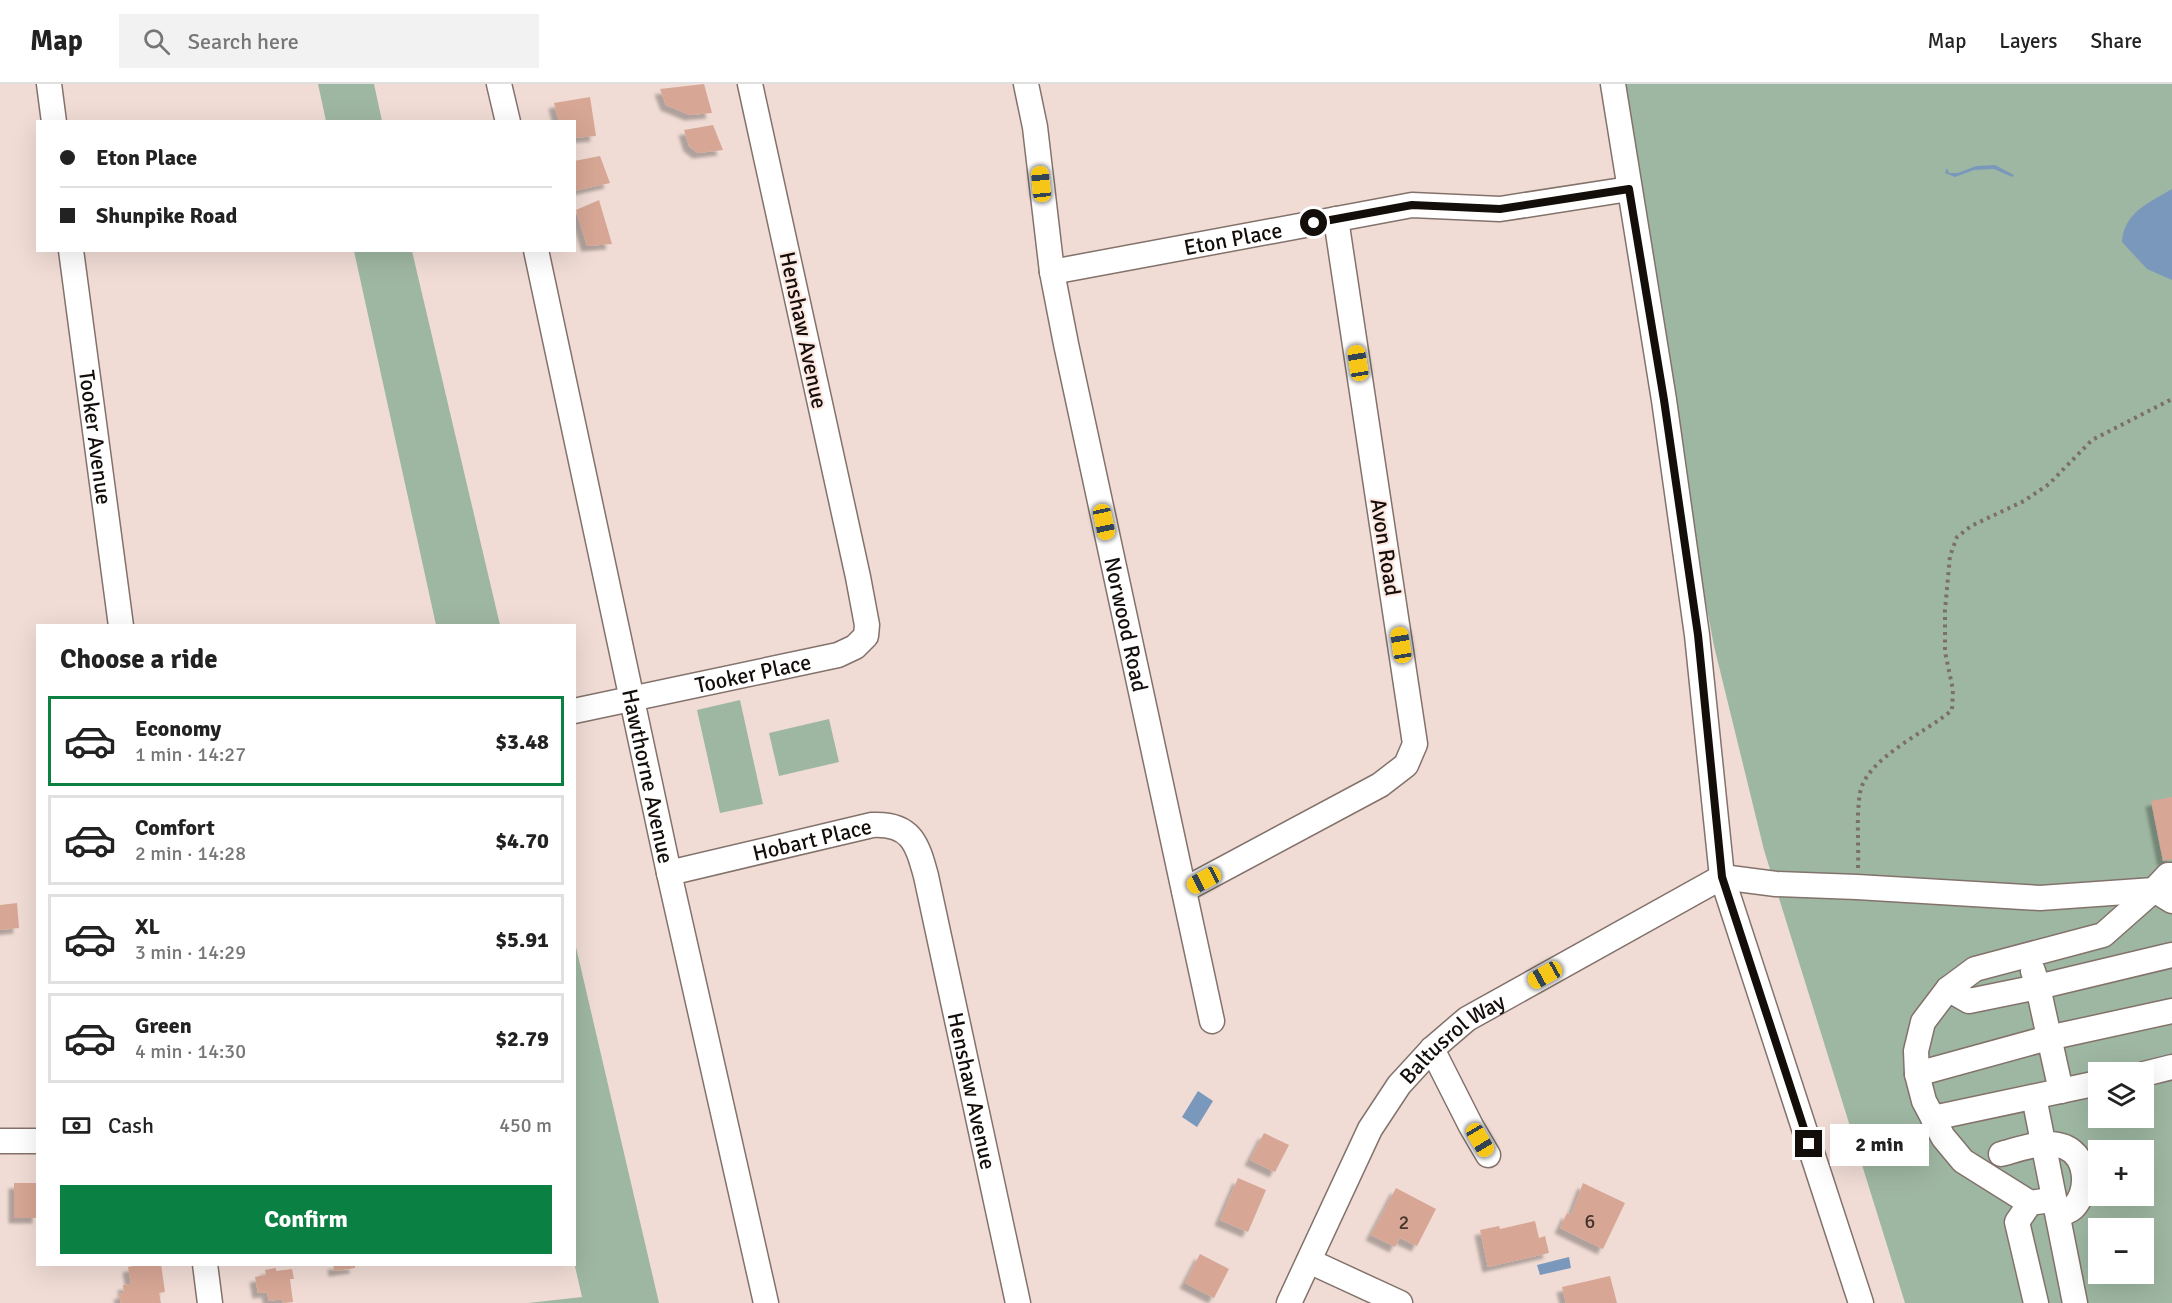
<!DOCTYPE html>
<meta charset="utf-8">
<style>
:root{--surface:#fff;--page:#f2f2f2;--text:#222;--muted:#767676;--line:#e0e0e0;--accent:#0b8043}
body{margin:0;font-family:Signika,sans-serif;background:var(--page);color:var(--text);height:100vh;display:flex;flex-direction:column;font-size:22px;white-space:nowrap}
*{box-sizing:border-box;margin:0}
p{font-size:20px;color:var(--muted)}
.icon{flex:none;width:33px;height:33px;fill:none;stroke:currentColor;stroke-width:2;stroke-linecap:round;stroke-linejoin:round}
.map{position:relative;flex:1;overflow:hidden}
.panel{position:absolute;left:36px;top:540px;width:540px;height:642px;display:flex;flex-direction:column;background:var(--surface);border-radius:0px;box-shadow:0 6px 24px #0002}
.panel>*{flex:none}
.banner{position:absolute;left:36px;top:36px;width:540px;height:132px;border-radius:0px;box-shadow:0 6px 24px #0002;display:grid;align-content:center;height:132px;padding:0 24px;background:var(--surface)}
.controls{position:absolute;left:2088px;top:978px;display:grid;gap:12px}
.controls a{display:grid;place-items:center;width:66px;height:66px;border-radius:0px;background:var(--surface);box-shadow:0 6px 24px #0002;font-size:30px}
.end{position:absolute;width:27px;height:27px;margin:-14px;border:8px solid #140e0b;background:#fff;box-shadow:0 0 0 3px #fff}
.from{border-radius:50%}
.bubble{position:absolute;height:42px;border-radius:0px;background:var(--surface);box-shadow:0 6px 24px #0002;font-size:20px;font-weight:700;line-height:42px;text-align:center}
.car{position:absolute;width:18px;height:36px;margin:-18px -9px;border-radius:8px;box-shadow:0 0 4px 2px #0007;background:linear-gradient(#f5c518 24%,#345 0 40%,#f5c518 0 76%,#345 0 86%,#f5c518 0)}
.banner b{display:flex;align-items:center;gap:21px;height:57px;font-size:22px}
.banner b+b{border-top:2px solid var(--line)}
.banner i{width:15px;height:15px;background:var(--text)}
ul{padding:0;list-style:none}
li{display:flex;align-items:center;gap:18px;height:90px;margin:0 12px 9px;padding:0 12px;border:3px solid var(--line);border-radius:0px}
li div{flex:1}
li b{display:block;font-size:22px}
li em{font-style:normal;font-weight:700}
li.on{border-color:var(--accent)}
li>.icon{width:54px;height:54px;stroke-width:1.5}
h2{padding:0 24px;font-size:27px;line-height:72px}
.pay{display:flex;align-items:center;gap:15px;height:66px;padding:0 24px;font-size:22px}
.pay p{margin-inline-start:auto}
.action{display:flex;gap:12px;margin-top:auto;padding:12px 24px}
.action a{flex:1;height:69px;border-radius:0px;background:var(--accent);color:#fff;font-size:24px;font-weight:700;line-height:69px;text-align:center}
header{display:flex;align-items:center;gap:36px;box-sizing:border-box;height:84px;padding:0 30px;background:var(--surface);border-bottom:2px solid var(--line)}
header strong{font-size:28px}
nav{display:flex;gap:33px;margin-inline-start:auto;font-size:21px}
.search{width:420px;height:54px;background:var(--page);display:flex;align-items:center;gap:15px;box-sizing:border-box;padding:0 21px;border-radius:0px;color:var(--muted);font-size:22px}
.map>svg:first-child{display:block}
</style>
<header>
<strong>Map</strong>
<div class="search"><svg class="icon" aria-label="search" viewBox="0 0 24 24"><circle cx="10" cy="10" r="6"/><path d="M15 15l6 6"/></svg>Search here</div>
<nav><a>Map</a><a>Layers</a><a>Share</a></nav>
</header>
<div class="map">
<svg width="2172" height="1219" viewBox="0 0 2172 1219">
<defs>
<filter id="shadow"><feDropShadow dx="-5.5" dy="5.5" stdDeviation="1.5" flood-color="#0004"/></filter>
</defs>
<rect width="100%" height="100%" fill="#f0dcd5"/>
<path fill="#9eb7a2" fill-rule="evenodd" d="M318,0H374L382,37H326Z
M1624,0H2172V1219H1905L1764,766L1714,562L1695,461L1648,141ZM2098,988H2144V1034H2098ZM2098,1066H2144V1112H2098ZM2098,1144H2144V1190H2098Z
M354,167H412L500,541H436Z
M740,616L763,720L720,729L697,626Z
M829,635L839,678L779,692L769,649Z
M575,859L659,1219H528L582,1213L574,1178Z"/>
<path fill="#7a98bc" d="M1995,81L2014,91L2012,93L1994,85L1974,86L1955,93L1945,89L1947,84L1949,89H1958L1976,82Z
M2172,105V196L2147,185L2122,158C2124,128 2149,119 2172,105Z
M1198,1007L1213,1017L1197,1043L1182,1033Z
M1569,1173L1571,1184L1540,1191L1537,1181Z"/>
<path fill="#d7a695" filter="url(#shadow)" d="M704,0L712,29L690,31L666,21L660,5Z
M590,13L596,52L574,54V38H559L554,19Z
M713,41L723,66L698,69L689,62L684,46Z
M600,72L610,99L574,107V77Z
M599,116L612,160L587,162L576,126Z
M2172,713V775L2163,777L2151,717Z
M17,819L19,844L0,846V821Z
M1264,1049L1289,1061L1275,1088L1250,1076Z
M1238,1094L1266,1106L1248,1148L1220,1136Z
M14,1099H38V1134H14Z
M1583,1099L1625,1119L1603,1165L1560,1144L1567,1129L1571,1131Z
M1396,1104L1436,1125L1417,1162L1400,1154L1395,1163L1371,1151Z
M1535,1137L1539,1154L1545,1152L1549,1169L1488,1183L1480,1146L1499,1142L1500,1145Z
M1200,1170L1229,1185L1214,1214L1185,1199Z
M143,1180H161L165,1208L159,1209L161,1219H121L119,1210L124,1209L123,1201L131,1200L128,1183Z
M333,1180H355V1184L334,1187Z
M276,1184V1187L292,1185L294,1195H290L293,1218L283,1219L282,1215L269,1217L267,1208L258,1209L255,1193L266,1191L265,1186Z
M1610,1192L1617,1219H1566L1562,1203Z"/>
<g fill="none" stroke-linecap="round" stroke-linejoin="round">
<defs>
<g id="minor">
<path d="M49,0L54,38"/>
<path d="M499,0L508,38"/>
<path id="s1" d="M1026,0L1035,43L1052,188L1066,260L1212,937"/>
<path d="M1613,0L1664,316L1697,551L1722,793L1861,1219"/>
<path id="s2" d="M71,166L121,542"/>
<path id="s3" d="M536,166L669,789L766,1219"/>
<path id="s4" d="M1052,188L1412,121L1500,125L1629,105"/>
<path id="s5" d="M574,627L838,571L855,563L866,552L867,541L858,493L750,0"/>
<path id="s6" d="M669,789L872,741C911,739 917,759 926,792L1018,1219"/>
<path d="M1184,806L1380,701L1406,681L1415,660L1336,135"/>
<path d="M1948,905L1969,917L2038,903L2033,887"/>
<path d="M1432,965L1471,1042L1488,1071"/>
<path d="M1917,990L2048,954L2172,927"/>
<path d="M2144,990L2172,983"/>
<path d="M2061,1007L2038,903L2172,871"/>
<path d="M2034,1013L2075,1219"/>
<path d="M1933,1034L2098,999"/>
<path d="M0,1057H38"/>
<path d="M2001,1070C2020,1065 2045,1055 2065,1063C2088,1073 2089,1106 2074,1123C2071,1127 2063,1129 2058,1131"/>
<path d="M2030,1119L1963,1077L1943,1053L1924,1017L1917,990L1916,967L1923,938L1948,905L1975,885L2103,851L2154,806L2168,791H2172"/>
<path d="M1309,1177L1400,1219"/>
<path d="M205,1180L210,1219"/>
<path id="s7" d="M1289,1219L1370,1045L1399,1001L1432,965L1467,935L1722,793L1776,800L1857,803L2040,814L2154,806L2172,817"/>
<path d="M2036,1219L2017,1138L2030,1119L2044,1117"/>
</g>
</defs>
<use href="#minor" stroke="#83726b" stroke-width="27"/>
<path stroke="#7c6f6a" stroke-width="4" stroke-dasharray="3 4.5" stroke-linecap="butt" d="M1858,784C1859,759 1856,733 1860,709C1866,674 1927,648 1952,626L1953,606L1945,568V526L1950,472L1957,453L1971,442L2024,417L2049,400L2092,356L2172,315"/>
<use href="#minor" stroke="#fff" stroke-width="24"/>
</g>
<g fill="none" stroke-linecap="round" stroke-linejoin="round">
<path stroke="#140e0b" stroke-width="8" d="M1314,139L1412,121L1500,125L1629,105L1664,316L1698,551L1722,793L1809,1060"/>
</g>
<g text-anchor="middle" stroke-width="4.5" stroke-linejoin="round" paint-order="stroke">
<g font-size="20" fill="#45342e">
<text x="1590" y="1144">6</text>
<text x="1404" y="1145">2</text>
</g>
<g font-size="22" fill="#140e0b" stroke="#fde9e2">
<text dy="8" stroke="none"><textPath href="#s4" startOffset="184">Eton Place</textPath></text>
<text transform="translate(804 246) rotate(78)" y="8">Henshaw Avenue</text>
<text dy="8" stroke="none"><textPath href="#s2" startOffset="189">Tooker Avenue</textPath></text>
<text transform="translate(1386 463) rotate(81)" y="8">Avon Road</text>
<text dy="8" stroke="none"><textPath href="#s1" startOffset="550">Norwood Road</textPath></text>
<text dy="8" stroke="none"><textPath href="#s5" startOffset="183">Tooker Place</textPath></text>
<text dy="8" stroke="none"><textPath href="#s3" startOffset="538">Hawthorne Avenue</textPath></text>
<text dy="8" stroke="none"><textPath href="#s6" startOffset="147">Hobart Place</textPath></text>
<text dy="8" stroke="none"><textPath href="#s7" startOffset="316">Baltusrol Way</textPath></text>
<text dy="8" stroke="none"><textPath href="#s6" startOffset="512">Henshaw Avenue</textPath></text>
</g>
</g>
</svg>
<div class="controls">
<a><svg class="icon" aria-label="layers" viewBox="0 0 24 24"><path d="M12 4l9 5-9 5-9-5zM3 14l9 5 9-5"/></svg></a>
<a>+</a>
<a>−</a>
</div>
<i class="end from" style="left:1314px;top:139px"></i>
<i class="end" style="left:1809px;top:1060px"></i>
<div class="bubble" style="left:1830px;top:1040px;width:99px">2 min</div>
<i class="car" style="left:1041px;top:100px;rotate:354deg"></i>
<i class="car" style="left:1358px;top:279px;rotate:351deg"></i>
<i class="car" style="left:1104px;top:438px;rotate:168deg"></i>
<i class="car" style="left:1401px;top:561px;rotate:351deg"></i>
<i class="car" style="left:1204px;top:796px;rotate:242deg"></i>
<i class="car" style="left:1545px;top:891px;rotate:241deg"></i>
<i class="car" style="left:1480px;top:1056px;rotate:149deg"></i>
<div class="banner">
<b><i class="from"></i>Eton Place</b>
<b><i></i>Shunpike Road</b>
</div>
<section class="panel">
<h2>Choose a ride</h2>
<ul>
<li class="on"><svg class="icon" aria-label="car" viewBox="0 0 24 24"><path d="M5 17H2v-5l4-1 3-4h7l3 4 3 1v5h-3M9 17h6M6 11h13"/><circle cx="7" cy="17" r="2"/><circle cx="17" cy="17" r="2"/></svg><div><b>Economy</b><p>1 min · 14:27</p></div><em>$3.48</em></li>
<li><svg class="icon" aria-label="car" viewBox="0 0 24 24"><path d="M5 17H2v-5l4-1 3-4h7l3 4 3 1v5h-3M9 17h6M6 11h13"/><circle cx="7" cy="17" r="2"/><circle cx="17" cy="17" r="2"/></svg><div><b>Comfort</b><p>2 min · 14:28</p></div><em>$4.70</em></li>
<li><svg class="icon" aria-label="car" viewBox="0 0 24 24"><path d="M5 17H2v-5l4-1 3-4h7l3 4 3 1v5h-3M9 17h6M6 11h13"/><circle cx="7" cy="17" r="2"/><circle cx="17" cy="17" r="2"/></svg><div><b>XL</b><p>3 min · 14:29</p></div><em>$5.91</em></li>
<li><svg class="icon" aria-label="car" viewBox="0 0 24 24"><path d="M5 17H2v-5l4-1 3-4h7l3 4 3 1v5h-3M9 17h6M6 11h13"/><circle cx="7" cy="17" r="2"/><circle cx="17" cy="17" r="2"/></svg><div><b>Green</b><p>4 min · 14:30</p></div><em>$2.79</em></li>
</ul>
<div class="pay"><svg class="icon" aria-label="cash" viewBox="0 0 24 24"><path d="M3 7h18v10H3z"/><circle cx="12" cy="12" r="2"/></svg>Cash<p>450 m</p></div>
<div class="action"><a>Confirm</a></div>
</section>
</div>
